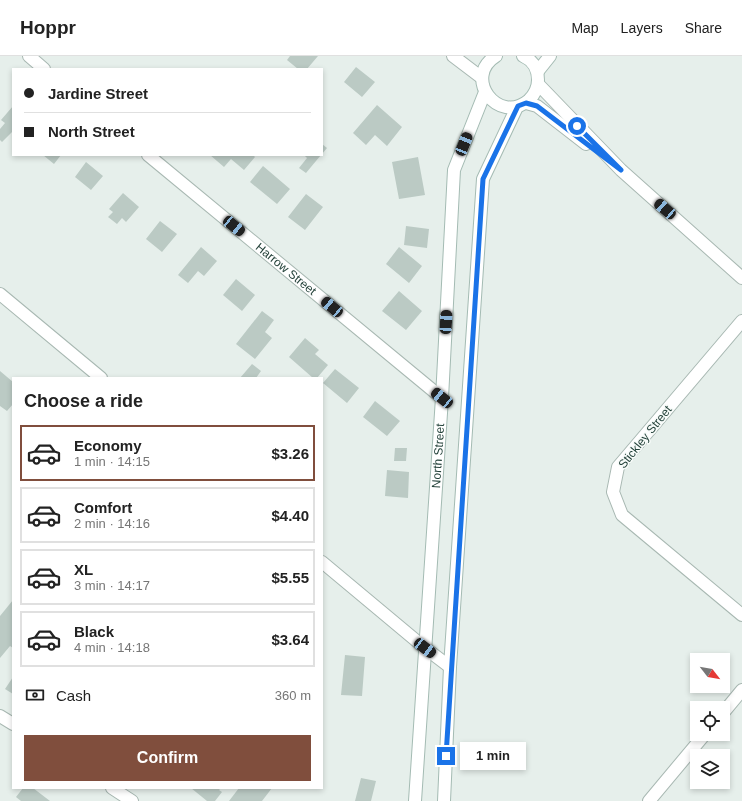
<!DOCTYPE html>
<meta charset="utf-8">
<style>
:root{--surface:#fff;--page:#f6f6f6;--text:#222;--muted:#767676;--line:#e0e0e0;--accent:#804e3d}
body{margin:0;font-family:Helvetica,sans-serif;background:var(--page);color:var(--text);height:100vh;display:flex;flex-direction:column;font-size:15px;white-space:nowrap}
*{box-sizing:border-box;margin:0}
p{font-size:13px;color:var(--muted)}
.icon{flex:none;width:22px;height:22px;fill:none;stroke:currentColor;stroke-width:2;stroke-linecap:round;stroke-linejoin:round}
.map{position:relative;flex:1;overflow:hidden}
.drawer{position:absolute;left:12px;top:321px;width:311px;height:412px;display:flex;flex-direction:column;background:var(--surface);border-radius:0px;box-shadow:0 2px 6px #0003}
.drawer>*{flex:none}
.top-card{position:absolute;left:12px;top:12px;width:311px;height:88px;border-radius:0px;box-shadow:0 2px 6px #0003;display:grid;align-content:center;height:88px;padding:0 12px;background:var(--surface)}
.needle{width:26px;rotate:121deg}
.tools{position:absolute;left:690px;top:597px;display:grid;gap:8px}
.tools a{display:grid;place-items:center;width:40px;height:40px;border-radius:0px;background:var(--surface);box-shadow:0 2px 6px #0003;font-size:20px}
.end{position:absolute;width:18px;height:18px;margin:-9px;border:5px solid #1a73e8;background:#fff;box-shadow:0 0 0 2px #fff}
.from{border-radius:50%}
.bubble{position:absolute;height:28px;border-radius:0px;background:var(--surface);box-shadow:0 2px 6px #0003;font-size:13px;font-weight:700;line-height:28px;text-align:center}
.car{position:absolute;width:12px;height:24px;margin:-12px -6px;border-radius:5px;box-shadow:0 0 3px 1px #0007;background:linear-gradient(#222 24%,#8ab4d8 0 40%,#222 0 76%,#8ab4d8 0 86%,#222 0)}
.top-card b{display:flex;align-items:center;gap:14px;height:38px;font-size:15px}
.top-card b+b{border-top:1px solid var(--line)}
.top-card i{width:10px;height:10px;background:var(--text)}
ul{padding:0;list-style:none}
li{display:flex;align-items:center;gap:12px;height:56px;margin:0 8px 6px;padding:0 4px;border:2px solid var(--line);border-radius:0px}
li div{flex:1}
li b{display:block;font-size:15px}
li em{font-style:normal;font-weight:700}
li.selected{border-color:var(--accent)}
li>.icon{width:36px;height:36px;stroke-width:1.5}
h2{padding:0 12px;font-size:18px;line-height:48px}
.pay{display:flex;align-items:center;gap:10px;height:44px;padding:0 12px;font-size:15px}
.pay p{margin-inline-start:auto}
.button{display:flex;gap:8px;margin-top:auto;padding:8px 12px}
.button a{flex:1;height:46px;border-radius:0px;background:var(--accent);color:#fff;font-size:16px;font-weight:700;line-height:46px;text-align:center}
header{display:flex;align-items:center;gap:24px;box-sizing:border-box;height:56px;padding:0 20px;background:var(--surface);border-bottom:1px solid var(--line)}
header strong{font-size:19px}
nav{display:flex;gap:22px;margin-inline-start:auto;font-size:14px}
.map>svg:first-child{display:block}
</style>
<header>
<strong>Hoppr</strong>
<nav><a>Map</a><a>Layers</a><a>Share</a></nav>
</header>
<div class="map">
<svg width="742" height="745" viewBox="0 0 742 745">
<rect width="100%" height="100%" fill="#e6efeb"/>
<path fill="#bbcac4" d="M290,0H318L307,13H298L287,4Z
M356,11L375,26L362,41L344,26Z
M377,49L402,71L387,90L375,79L366,89L353,77Z
M13,50V75L2,86L0,84V73L5,67L1,64Z
M322,88L327,92L322,98Z
M43,99H61L54,108Z
M210,99H253L255,101L244,114L231,103L224,111Z
M304,99H321L306,117L299,112L307,102Z
M418,101L425,139L399,143L392,106Z
M86,106L103,120L91,134L75,121Z
M263,110L290,133L277,148L250,126Z
M123,137L139,151L126,166L122,162L117,168L108,161L113,156L109,153Z
M306,138L323,151L305,174L288,161Z
M160,165L177,178L162,196L146,183Z
M406,170L429,173L427,192L404,189Z
M201,191L217,205L204,220L198,215L188,227L178,219Z
M399,191L422,210L409,227L386,208Z
M236,223L255,239L242,255L223,239Z
M399,235L422,255L406,274L382,255Z
M262,255L274,264L265,276L272,282L255,303L236,288Z
M305,282L319,294L315,298L328,309L317,322H313L289,301Z
M252,308L261,315L256,322H240Z
M335,313L359,332L347,347L323,327Z
M0,315L13,326V348L7,355L0,350Z
M375,345L400,365L387,380L363,361Z
M395,392H407L406,405H394Z
M387,414L409,416L408,442L385,440Z
M13,544V592L10,590L0,602V560Z
M345,599L365,601L362,640L341,639Z
M13,621V638L5,633Z
M361,722L376,725L371,745H355Z
M23,732H33L50,745H21L16,741Z
M191,732H221L219,734L222,736L215,745H207Z
M239,732H272L262,745H229Z"/>
<g fill="none" stroke-linecap="round" stroke-linejoin="round">
<defs>
<g id="minor">
<path d="M29,0L44,13"/>
<path d="M453,0L482,22"/>
<path d="M538,28L621,114L742,222"/>
<path d="M526,47L537,50L586,88"/>
<path id="s1" d="M148,99L442,342"/>
<path d="M0,238L101,322"/>
<path d="M742,265L618,411L613,436L622,459L742,559"/>
<path d="M322,506L425,592"/>
<path d="M723,657L742,634"/>
<path d="M649,745L705,678"/>
</g>
<path id="tertiary" d="M425,592L450,611
M0,660L13,668
M112,732L132,745"/>
<g id="secondary">
<path d="M496,0C462,21 498,70 529,44C534,39 538,32 538,24C538,13 534,5 523,0"/>
<path d="M538,15L550,0"/>
<path id="s2" d="M415,745L442,342L454,114L485,36"/>
<path d="M444,745L450,611L483,123L517,51"/>
</g>
</defs>
<use href="#minor" stroke="#a8b8b2" stroke-width="14"/>
<use href="#tertiary" stroke="#a8b8b2" stroke-width="14"/>
<use href="#secondary" stroke="#a4bbb3" stroke-width="14"/>
<use href="#minor" stroke="#fff" stroke-width="12"/>
<use href="#tertiary" stroke="#fff" stroke-width="12"/>
<use href="#secondary" stroke="#fff" stroke-width="12"/>
</g>
<g fill="none" stroke-linecap="round" stroke-linejoin="round">
<path stroke="#1a73e8" stroke-width="5" d="M446,700L483,123L518,50L526,47L537,50L621,114L577,70"/>
</g>
<g text-anchor="middle" stroke-width="3" stroke-linejoin="round" paint-order="stroke">
<g font-size="12" fill="#24423a" stroke="#f7fbf9">
<text dy="4" stroke="none"><textPath href="#s1" startOffset="179">Harrow Street</textPath></text>
<text transform="translate(645 381) rotate(-51)" y="4">Stickley Street</text>
<text dy="4" stroke="none"><textPath href="#s2" startOffset="346">North Street</textPath></text>
</g>
</g>
</svg>
<div class="tools">
<a><svg class="needle" viewBox="-14 -14 28 28"><path d="M0-13l5 13h-10z" fill="#e53935"/><path d="M0 13l5-13h-10z" fill="#767676"/></svg></a>
<a><svg class="icon" aria-label="locate" viewBox="0 0 24 24"><circle cx="12" cy="12" r="6"/><path d="M12 2v4M12 18v4M2 12h4M18 12h4"/></svg></a>
<a><svg class="icon" aria-label="layers" viewBox="0 0 24 24"><path d="M12 4l9 5-9 5-9-5zM3 14l9 5 9-5"/></svg></a>
</div>
<i class="end from" style="left:577px;top:70px"></i>
<i class="end" style="left:446px;top:700px"></i>
<div class="bubble" style="left:460px;top:686px;width:66px">1 min</div>
<i class="car" style="left:464px;top:88px;rotate:22deg"></i>
<i class="car" style="left:665px;top:153px;rotate:311deg"></i>
<i class="car" style="left:234px;top:170px;rotate:129deg"></i>
<i class="car" style="left:332px;top:251px;rotate:310deg"></i>
<i class="car" style="left:446px;top:266px;rotate:3deg"></i>
<i class="car" style="left:442px;top:342px;rotate:309deg"></i>
<i class="car" style="left:425px;top:592px;rotate:127deg"></i>
<div class="top-card">
<b><i class="from"></i>Jardine Street</b>
<b><i></i>North Street</b>
</div>
<section class="drawer">
<h2>Choose a ride</h2>
<ul>
<li class="selected"><svg class="icon" aria-label="car" viewBox="0 0 24 24"><path d="M5 17H2v-5l4-1 3-4h7l3 4 3 1v5h-3M9 17h6M6 11h13"/><circle cx="7" cy="17" r="2"/><circle cx="17" cy="17" r="2"/></svg><div><b>Economy</b><p>1 min · 14:15</p></div><em>$3.26</em></li>
<li><svg class="icon" aria-label="car" viewBox="0 0 24 24"><path d="M5 17H2v-5l4-1 3-4h7l3 4 3 1v5h-3M9 17h6M6 11h13"/><circle cx="7" cy="17" r="2"/><circle cx="17" cy="17" r="2"/></svg><div><b>Comfort</b><p>2 min · 14:16</p></div><em>$4.40</em></li>
<li><svg class="icon" aria-label="car" viewBox="0 0 24 24"><path d="M5 17H2v-5l4-1 3-4h7l3 4 3 1v5h-3M9 17h6M6 11h13"/><circle cx="7" cy="17" r="2"/><circle cx="17" cy="17" r="2"/></svg><div><b>XL</b><p>3 min · 14:17</p></div><em>$5.55</em></li>
<li><svg class="icon" aria-label="car" viewBox="0 0 24 24"><path d="M5 17H2v-5l4-1 3-4h7l3 4 3 1v5h-3M9 17h6M6 11h13"/><circle cx="7" cy="17" r="2"/><circle cx="17" cy="17" r="2"/></svg><div><b>Black</b><p>4 min · 14:18</p></div><em>$3.64</em></li>
</ul>
<div class="pay"><svg class="icon" aria-label="cash" viewBox="0 0 24 24"><path d="M3 7h18v10H3z"/><circle cx="12" cy="12" r="2"/></svg>Cash<p>360 m</p></div>
<div class="button"><a>Confirm</a></div>
</section>
</div>
